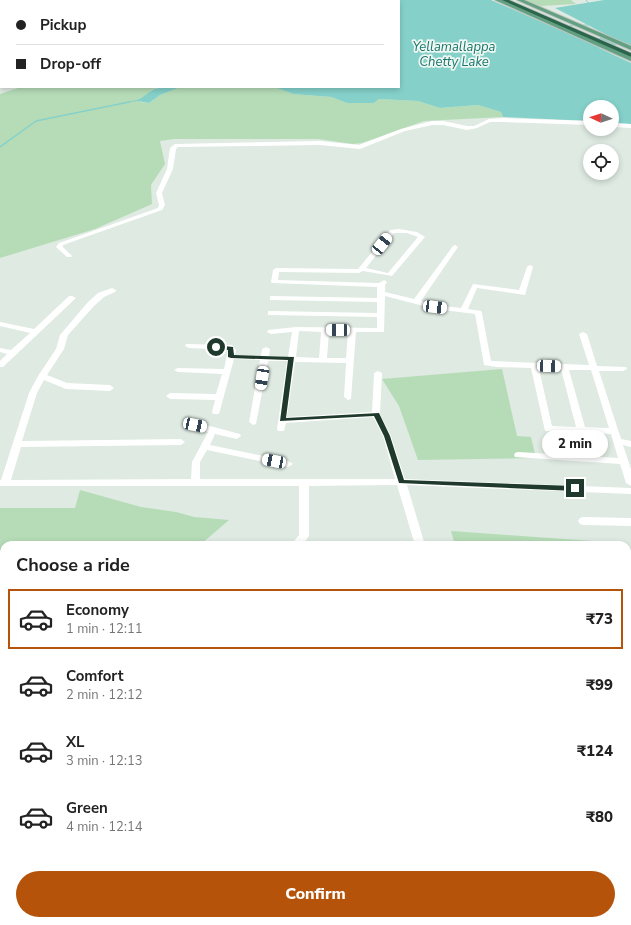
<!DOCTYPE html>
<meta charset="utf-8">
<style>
:root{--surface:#fff;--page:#f6f6f6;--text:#222;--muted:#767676;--line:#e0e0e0;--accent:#b45309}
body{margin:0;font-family:"Nunito Sans",sans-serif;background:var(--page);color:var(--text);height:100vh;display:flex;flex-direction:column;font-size:15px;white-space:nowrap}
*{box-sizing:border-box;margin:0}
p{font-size:13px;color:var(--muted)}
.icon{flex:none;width:22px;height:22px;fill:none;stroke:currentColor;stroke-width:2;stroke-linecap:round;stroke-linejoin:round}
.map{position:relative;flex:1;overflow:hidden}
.side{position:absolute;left:0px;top:541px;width:631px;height:384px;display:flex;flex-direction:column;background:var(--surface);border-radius:12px 12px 0 0;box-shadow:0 2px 6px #0003}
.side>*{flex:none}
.guide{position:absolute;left:0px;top:0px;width:400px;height:88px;box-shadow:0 2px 6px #0003;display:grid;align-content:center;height:88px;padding:0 16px;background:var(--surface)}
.needle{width:26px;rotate:274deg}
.tools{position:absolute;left:583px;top:100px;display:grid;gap:8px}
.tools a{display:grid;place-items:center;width:36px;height:36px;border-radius:50%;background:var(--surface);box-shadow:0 2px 6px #0003;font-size:20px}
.end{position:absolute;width:18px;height:18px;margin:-9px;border:5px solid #1f3a2c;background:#fff;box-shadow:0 0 0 2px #fff}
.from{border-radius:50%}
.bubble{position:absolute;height:28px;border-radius:14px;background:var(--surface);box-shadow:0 2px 6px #0003;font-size:13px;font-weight:800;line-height:28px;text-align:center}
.car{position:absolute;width:12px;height:24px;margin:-12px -6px;border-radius:5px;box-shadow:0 0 3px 1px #0007;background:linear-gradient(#fff 24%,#345 0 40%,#fff 0 76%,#345 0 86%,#fff 0)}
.guide b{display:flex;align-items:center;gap:14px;height:38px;font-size:15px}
.guide b+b{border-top:1px solid var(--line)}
.guide i{width:10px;height:10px;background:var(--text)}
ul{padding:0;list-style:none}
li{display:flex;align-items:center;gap:12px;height:60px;margin:0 8px 6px;padding:0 8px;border:2px solid transparent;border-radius:0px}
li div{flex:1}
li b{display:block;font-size:15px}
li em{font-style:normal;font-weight:800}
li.selected{border-color:var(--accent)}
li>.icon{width:36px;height:36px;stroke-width:1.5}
h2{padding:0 16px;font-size:18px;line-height:48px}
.button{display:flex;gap:8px;margin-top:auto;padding:8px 16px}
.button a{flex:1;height:46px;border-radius:24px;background:var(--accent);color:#fff;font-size:16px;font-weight:800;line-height:46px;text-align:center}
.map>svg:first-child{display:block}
</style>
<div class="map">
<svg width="631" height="925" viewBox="0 0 631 925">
<rect width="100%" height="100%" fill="#deeae2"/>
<path fill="#cddad1" d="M627,659H631V877L627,875Z"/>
<path fill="#b6dcb7" d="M525,0H571L576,4L541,6Z
M21,87H165L153,89L139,102L149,103L160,95L181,87H278L277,88L293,94L331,97L347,103H374L379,99L418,101L440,108L478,105L501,112L503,117L424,121L362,143L353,144L318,139H174L160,141L165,164L151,185L152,204L95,229L0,258V94Z
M502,369L517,436L531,437L536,458L418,460L399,406L382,379Z
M80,490L141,507L176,512L194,517L229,520L200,545H4V703L0,702V508H75Z
M451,531L592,541L596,545H455Z
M627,573L631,576V659H627Z"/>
<path fill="#85d1ca" d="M264,0H491L586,41L609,36L555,8L604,0H631V46L625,43L599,48L631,63V124L612,123V107H590V121L503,117L501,112L478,105L440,108L418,101L379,99L374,103H347L331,97L293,94L277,88L399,87V1H259Z
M165,87H181L160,95L149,103L137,101L154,89Z"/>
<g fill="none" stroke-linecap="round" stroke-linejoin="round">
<path stroke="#85d1ca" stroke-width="1" d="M586,0L591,6
M565,26L588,25
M124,103L139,100"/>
<path stroke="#85d1ca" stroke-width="1.5" d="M0,147L36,121L129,102"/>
<defs>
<path id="secondary" d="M0,0H8L1,1V3Z"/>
<path id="primary" d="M495,0H503L525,9L631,57V61Z
M517,0H524L631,46V50Z"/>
<path id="highway" d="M502,0H509L631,53V57Z"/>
</defs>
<use href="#secondary" stroke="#b1cabb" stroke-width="2"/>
<use href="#primary" stroke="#bcc4c0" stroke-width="2"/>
<use href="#highway" stroke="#bcc4c0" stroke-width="2"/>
<path fill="#fff" fill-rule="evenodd" d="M39,0H52L53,1H40Z
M83,0H86L87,1H82Z
M0,10H1V12H0Z
M0,18H1V20H0Z
M504,118L590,121V125L504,122H490L477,128L467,130L443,125H432L405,131L360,149L320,145L178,147L176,149L173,169L162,193L165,205L162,210L63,245V247L72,256L71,257H67L56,247L59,243L158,208L159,205L156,193L167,169L170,148L175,144L320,141L359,145L401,129L432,121H443L467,126H474L489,119Z
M612,123L631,124V128L612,127Z
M399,229L417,232L425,237L392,276L363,271L359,273L279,272L278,280L379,283L384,280L387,282L385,285V292L414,299L453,246L455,245L458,247L421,301L435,305L461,308L473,284L519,290L527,267L530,265L532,266L533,267L525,295L477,288L468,309L481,311L482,313L491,361L589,365L579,334L583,332L587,334L597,366L626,367L627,369L623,371H599L621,439L631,441V447L623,445L631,469V486L626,483L620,464L515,457L514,455L515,453L518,452L618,458L611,434L545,431L531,368L497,367L484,365L475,314L435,309L385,296L384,332H356L351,399L348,400L344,397L346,363L295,362L287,417L372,412L374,373L378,371L382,373L380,414L391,436L405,479L631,488V494L407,485L425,545H415L397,485L309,486V536L302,545H291L299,535V486H0V480H1L29,393L38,376L56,349L60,335L88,302L98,293L112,288L116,290L115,292L104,297L94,306L68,335L64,349L47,375L67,383L110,385L114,388L110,391L66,389L44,380L37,393L22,441L181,439L185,442L181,445L21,447L11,480L191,479L192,462L208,432L192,427L191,425L192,423L195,422L240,434L241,436L237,439L215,434L210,445L288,461L293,464L288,467L207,450L200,462V479H395L383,436L373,417L286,423L284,431H278L277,429L287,361H268L256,424L253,425L249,422L260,360L234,359L219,414H213L212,412L215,400L170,399L166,396L170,393L216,394L222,374L178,372L174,370L178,368L224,369L228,350L189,348L185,346L186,344L229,345H232L236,350L235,355L261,356L262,349L266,347L270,349L269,356L288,357L292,332L271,334L267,332L268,330L296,327L377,328V317L268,315V311H271L377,313V302L270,300V296H273L377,298V287L272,283L271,282L273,270L276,268L358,269L390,230ZM394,233H407L418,237L388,273L366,268ZM299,331L321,332L319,358L296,357ZM329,332H348L346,358H327ZM539,369H561L576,427L552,426ZM569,370H591L609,428L585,427Z
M69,296H72L76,298L3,367H0V361L7,354L0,352V348L11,350L30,333L0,326V322L34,329Z
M583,517L631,518V526L583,525L580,524L578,521L580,518Z
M0,707L4,708V718L0,717Z
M4,761V776L0,778V763Z
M0,826L4,827V841L0,840Z
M14,921H28L27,925H13Z
M74,921H88L90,925H76Z
M101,921H117L115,925H99Z
M155,921H188L187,925H157Z
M240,921H254L253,925H239Z
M301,921H315L314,925H300Z
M369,921H383V925H369Z
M469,921H516L518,925H471Z"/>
<use href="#secondary" fill="#fff" fill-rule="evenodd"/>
<use href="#primary" fill="#62a081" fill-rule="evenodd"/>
<use href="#highway" fill="#2b664c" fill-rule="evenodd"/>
</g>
<path fill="#1f3a2c" d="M216,345L233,347L234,355L294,357L286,418L379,413L390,436L404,480L575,486L578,488L575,491L399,483L384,436L374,416L280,421L288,360L231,358L228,357V350L214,348V346Z"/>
<g text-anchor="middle" stroke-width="3.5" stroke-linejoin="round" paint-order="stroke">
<g font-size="13" font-style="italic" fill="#1a766f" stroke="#eff7f1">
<text x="454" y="51">Yellamallappa<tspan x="454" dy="15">Chetty Lake</tspan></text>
</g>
</g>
</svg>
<div class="tools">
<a><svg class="needle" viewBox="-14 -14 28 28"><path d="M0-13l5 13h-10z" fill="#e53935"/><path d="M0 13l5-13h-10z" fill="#767676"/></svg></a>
<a><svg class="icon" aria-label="locate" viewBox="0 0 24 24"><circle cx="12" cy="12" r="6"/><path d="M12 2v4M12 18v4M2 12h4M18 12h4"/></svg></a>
</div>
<i class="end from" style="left:216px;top:347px"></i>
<i class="end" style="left:575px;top:488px"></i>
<div class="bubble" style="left:542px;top:430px;width:66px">2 min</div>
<i class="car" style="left:382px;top:244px;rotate:39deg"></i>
<i class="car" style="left:435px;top:307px;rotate:97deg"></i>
<i class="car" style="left:338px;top:330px;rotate:271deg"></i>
<i class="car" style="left:549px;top:366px;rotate:92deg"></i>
<i class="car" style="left:262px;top:378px;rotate:189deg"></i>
<i class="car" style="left:195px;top:425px;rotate:102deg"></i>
<i class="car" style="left:274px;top:461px;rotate:281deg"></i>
<div class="guide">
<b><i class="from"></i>Pickup</b>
<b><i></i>Drop-off</b>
</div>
<section class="side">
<h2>Choose a ride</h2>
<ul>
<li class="selected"><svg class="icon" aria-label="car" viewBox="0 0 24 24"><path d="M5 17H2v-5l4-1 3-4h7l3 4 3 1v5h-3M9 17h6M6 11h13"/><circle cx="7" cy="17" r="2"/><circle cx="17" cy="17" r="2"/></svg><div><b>Economy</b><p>1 min · 12:11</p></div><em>₹73</em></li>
<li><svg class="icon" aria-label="car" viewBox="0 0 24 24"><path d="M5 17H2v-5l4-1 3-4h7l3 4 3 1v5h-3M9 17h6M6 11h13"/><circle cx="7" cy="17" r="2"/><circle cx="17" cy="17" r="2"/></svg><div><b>Comfort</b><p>2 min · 12:12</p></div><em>₹99</em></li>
<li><svg class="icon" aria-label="car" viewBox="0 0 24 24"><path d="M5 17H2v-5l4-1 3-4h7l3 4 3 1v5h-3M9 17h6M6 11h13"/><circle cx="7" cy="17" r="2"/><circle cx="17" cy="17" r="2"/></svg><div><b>XL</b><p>3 min · 12:13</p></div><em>₹124</em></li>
<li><svg class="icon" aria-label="car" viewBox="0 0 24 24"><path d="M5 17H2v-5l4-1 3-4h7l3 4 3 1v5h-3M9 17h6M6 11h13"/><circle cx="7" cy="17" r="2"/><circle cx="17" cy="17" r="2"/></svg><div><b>Green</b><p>4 min · 12:14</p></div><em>₹80</em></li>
</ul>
<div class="button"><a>Confirm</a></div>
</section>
</div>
